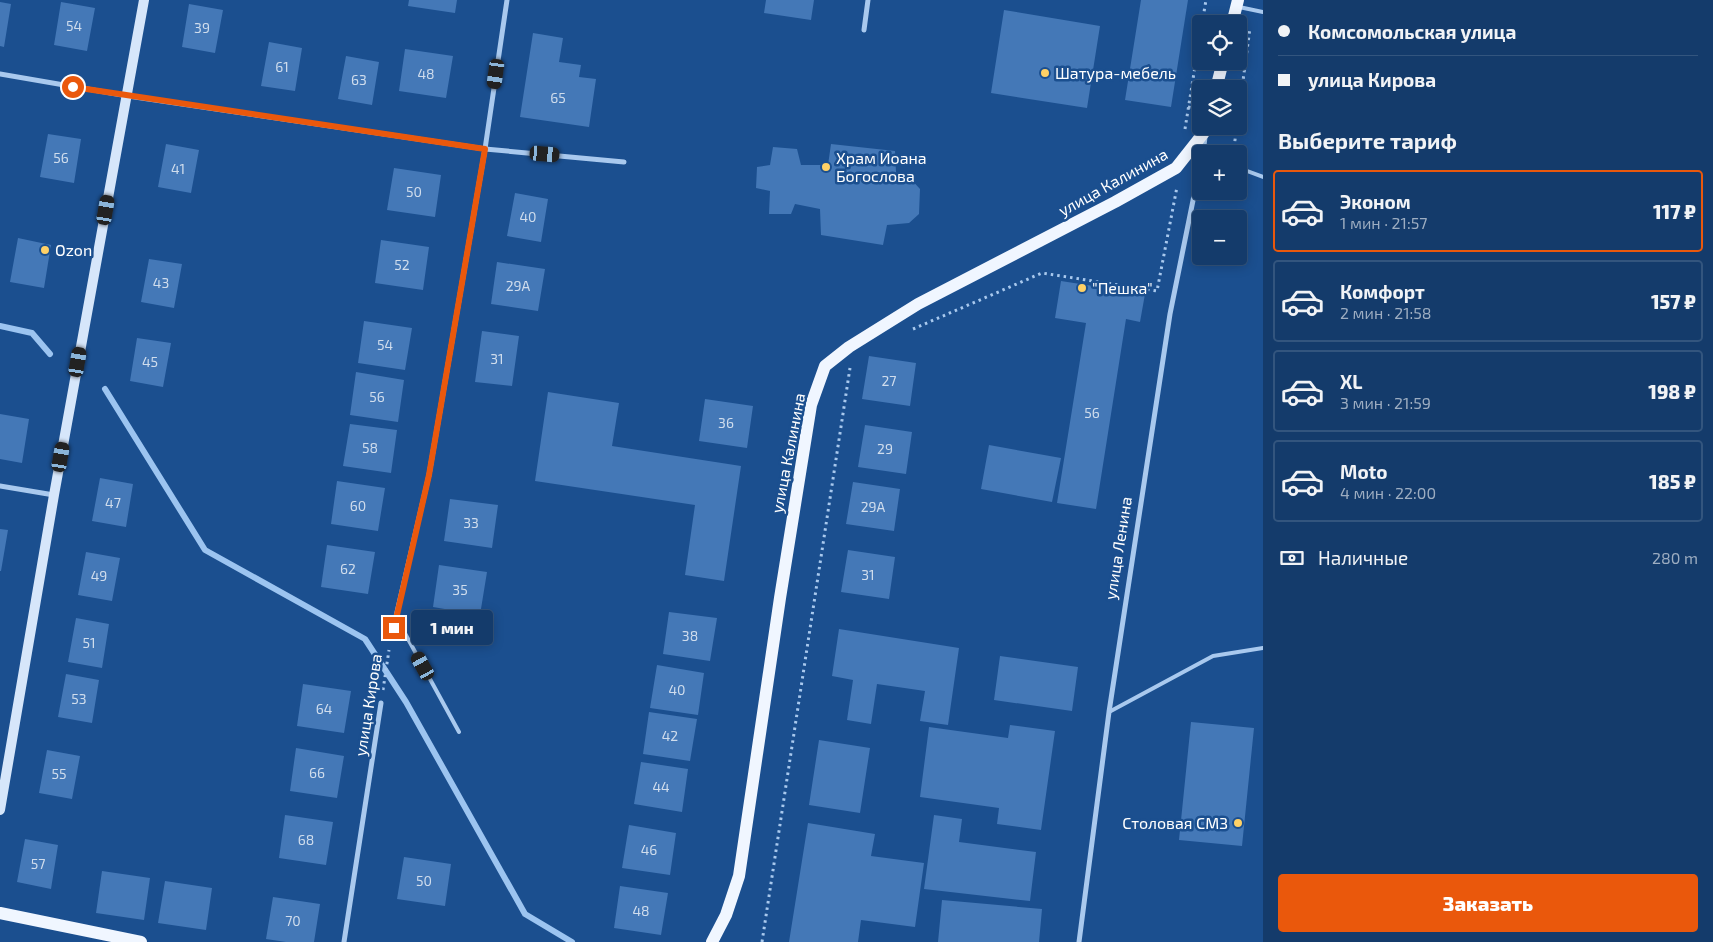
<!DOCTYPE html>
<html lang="ru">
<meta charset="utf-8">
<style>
:root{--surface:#143b6b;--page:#214673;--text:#f1f3f6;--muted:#9dadc1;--line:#33557e;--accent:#ea580c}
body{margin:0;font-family:"Exo 2",sans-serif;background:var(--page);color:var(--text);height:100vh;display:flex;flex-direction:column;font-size:19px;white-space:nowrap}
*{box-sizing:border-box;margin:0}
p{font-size:16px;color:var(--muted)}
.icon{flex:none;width:28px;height:28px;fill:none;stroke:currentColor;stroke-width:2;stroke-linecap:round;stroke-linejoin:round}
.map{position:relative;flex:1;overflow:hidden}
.panel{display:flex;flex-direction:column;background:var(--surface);width:450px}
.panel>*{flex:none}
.banner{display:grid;align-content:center;height:110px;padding:0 15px;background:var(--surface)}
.tools{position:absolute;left:1192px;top:15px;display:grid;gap:10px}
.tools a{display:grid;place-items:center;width:55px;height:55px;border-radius:5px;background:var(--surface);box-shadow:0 2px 12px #0003,0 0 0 1px var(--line);font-size:25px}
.end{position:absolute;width:22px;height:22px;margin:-11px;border:6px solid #ea580c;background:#fff;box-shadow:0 0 0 2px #fff}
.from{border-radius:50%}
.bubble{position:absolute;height:35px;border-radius:5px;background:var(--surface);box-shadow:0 2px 12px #0003,0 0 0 1px var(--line);font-size:16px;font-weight:800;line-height:35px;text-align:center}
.car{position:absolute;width:15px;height:30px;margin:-15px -8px;border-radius:6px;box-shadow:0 0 4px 1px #0007;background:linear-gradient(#222 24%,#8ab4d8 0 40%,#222 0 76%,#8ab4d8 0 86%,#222 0)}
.banner b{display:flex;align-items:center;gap:18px;height:48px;font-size:19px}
.banner b+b{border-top:1px solid var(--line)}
.banner i{width:12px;height:12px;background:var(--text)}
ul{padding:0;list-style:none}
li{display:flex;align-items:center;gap:15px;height:82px;margin:0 10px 8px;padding:0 5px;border:2px solid var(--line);border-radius:5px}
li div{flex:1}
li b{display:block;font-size:19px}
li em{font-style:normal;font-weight:800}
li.on{border-color:var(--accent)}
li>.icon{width:45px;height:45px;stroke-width:1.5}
h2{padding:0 15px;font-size:22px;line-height:60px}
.pay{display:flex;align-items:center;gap:12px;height:55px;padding:0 15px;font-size:19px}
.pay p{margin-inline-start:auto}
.cta{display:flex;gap:10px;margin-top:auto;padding:10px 15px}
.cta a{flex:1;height:58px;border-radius:5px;background:var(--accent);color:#fff;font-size:20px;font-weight:800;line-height:58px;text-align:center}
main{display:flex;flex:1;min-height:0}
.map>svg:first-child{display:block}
</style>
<main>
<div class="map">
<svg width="1263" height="942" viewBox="0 0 1263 942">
<rect width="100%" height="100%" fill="#1b4f8f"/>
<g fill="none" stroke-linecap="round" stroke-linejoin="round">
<path stroke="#9cc4f0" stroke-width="6" d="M0,326L32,333L50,354
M105,389L205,550L365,639L406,702L525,914L572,942"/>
</g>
<path fill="#4478b7" d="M409,0H457L455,13L408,6Z
M766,0H814L811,20L764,13Z
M1141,0H1188L1171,107L1125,100Z
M0,2L11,4L4,47L0,46Z
M61,2L95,8L87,51L54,45Z
M189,4L223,10L215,53L182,47Z
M1004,10L1100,26L1087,108L991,93Z
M533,33L563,38L559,62L581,65L579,77L596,79L589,127L520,117Z
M269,42L302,48L295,91L261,86Z
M405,49L453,56L446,98L399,91Z
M346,56L379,62L372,105L338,99Z
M48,134L81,139L74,183L40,177Z
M166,144L199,150L191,193L158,187Z
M831,144L895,151L896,172L909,177L920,189L919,214L909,223L887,225L883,245L821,235L820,209L795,204L791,214H769L770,191L756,188L757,167L770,165L773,147L797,149L801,165H828Z
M394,168L441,175L435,217L387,210Z
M515,193L548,199L541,242L507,236Z
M18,238L51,245L44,288L10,282Z
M381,240L429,247L423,290L375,283Z
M149,259L182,264L174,308L141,302Z
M497,262L545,269L538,311L491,304Z
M1061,281L1145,294L1140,322L1126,319L1096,509L1057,503L1086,323L1055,318Z
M364,321L412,328L405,370L358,363Z
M482,331L519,336L512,386L475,382Z
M137,338L171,343L163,387L130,381Z
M869,356L916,363L910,406L862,399Z
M356,372L404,380L398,422L350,415Z
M548,392L619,403L612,446L741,466L724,581L685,575L695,505L535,481Z
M705,399L753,406L747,448L699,441Z
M0,414L29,419L22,463L0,459Z
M350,424L397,430L391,473L343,466Z
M865,425L912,432L906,474L858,467Z
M989,445L1061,458L1052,502L981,489Z
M100,478L133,484L126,527L92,521Z
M337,481L385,488L378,531L331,524Z
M853,482L900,489L894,531L846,524Z
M450,499L498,505L492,548L444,541Z
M0,529L8,530L1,571H0Z
M327,545L375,552L368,594L321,587Z
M848,550L895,557L889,599L841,592Z
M86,552L120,558L112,601L78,595Z
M439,565L487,572L480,615L433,607Z
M669,612L717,618L710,661L663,654Z
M76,618L109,624L102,668L68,662Z
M839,629L959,648L948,725L920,721L925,691L877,684L871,724L847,720L853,680L832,676Z
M1000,656L1078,667L1072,711L994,700Z
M657,665L704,673L698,715L650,708Z
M66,674L99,680L92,723L58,717Z
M303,684L351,691L344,733L297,726Z
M649,712L697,719L690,761L643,754Z
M1191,722L1254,728L1242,846L1179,840Z
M1010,725L1055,731L1041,830L997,824L999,808L920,797L929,727L1008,738Z
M819,740L870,748L860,813L809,805Z
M296,748L344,756L337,798L290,791Z
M47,750L80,756L72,799L39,793Z
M641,762L688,769L682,812L634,804Z
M285,815L333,822L326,865L279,858Z
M934,815L962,819L959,842L1036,852L1030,901L924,889Z
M808,823L875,834L871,856L924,863L915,927L861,920L858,942H789Z
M629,825L676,833L670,875L622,868Z
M25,839L58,845L51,889L17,882Z
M404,857L451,864L445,906L397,899Z
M102,871L150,878L144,920L96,913Z
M165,881L212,888L206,930L158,923Z
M620,886L668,893L661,935L614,928Z
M273,897L320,904L314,942H286L266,939Z
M942,900L1042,909L1039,942H938Z"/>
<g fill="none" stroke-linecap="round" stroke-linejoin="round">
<path stroke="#a9c9ee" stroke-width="3" stroke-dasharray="2.5 4" stroke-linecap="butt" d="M1202,24L1206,0
M1188,107L1201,109
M1239,111L1250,28
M1185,129L1201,29
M1233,154L1237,126
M913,329L1042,273L1157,291L1177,187
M383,690L389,650
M762,942L850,368"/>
<path stroke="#a9c9ee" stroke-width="4" d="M1239,7L1263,12
M1203,150L1210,154
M1239,168L1263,177
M396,617L459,732
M1109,712L1213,656L1263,648"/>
<path stroke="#a9c9ee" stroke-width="5" d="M864,30L868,0
M0,74L128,96L485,149L624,162
M1203,154L1205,137
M0,486L54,495
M391,638L429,475L485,149L507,0
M344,942L381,703
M1079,942L1109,712L1170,314L1201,161"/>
<path stroke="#d6e6fa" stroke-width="10" d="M0,810L54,495L144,0"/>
<path stroke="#f0f6ff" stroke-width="12" d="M1232,24L1238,0
M1216,89L1223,61
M0,913L141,942
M712,942L726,915L739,876L780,598L811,405L825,366L849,347L918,304L1115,202L1176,168L1206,130L1207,126"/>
</g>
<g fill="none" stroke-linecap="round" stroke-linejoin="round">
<path stroke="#ea580c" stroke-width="6" d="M73,87L485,149L429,475L394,628"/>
</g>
<g fill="#ffd166" stroke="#1b4f8f" stroke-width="2">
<circle cx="1045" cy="73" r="5"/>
<circle cx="826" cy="167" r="5"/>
<circle cx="45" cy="250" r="5"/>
<circle cx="1082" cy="288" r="5"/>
<circle cx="1238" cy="823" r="5"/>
</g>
<g text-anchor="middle" stroke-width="5" stroke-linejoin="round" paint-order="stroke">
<g font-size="14" fill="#d0dded">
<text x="74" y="31">54</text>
<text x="202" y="33">39</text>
<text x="282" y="72">61</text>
<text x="426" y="79">48</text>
<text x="359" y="85">63</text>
<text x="558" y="103">65</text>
<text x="61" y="163">56</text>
<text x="178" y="174">41</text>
<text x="414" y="197">50</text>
<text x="528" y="222">40</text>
<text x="402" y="270">52</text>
<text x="161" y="288">43</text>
<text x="518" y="291">29А</text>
<text x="385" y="350">54</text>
<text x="497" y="364">31</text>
<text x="150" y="367">45</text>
<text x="889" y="386">27</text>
<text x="377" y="402">56</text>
<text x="1092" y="418">56</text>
<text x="726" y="428">36</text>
<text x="370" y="453">58</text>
<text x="885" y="454">29</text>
<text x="113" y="508">47</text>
<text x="358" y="511">60</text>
<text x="873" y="512">29А</text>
<text x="471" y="528">33</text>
<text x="348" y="574">62</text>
<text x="868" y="580">31</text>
<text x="99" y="581">49</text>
<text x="460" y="595">35</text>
<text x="690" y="641">38</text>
<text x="89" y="648">51</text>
<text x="677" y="695">40</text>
<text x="79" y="704">53</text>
<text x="324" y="714">64</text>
<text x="670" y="741">42</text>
<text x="317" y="778">66</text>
<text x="59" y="779">55</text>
<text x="661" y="792">44</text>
<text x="306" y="845">68</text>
<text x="649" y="855">46</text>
<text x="38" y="869">57</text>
<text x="424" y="886">50</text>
<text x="641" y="916">48</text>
<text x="293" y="926">70</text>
</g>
<g font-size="16" fill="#fff" stroke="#1b4f8f" text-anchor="start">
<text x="1055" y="79">Шатура-мебель</text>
<text x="836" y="164">Храм Иоана<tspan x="836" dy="18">Богослова</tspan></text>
<text x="55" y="256">Ozon</text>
<text x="1092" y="294">"Пешка"</text>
<text x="1228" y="829" text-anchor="end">Столовая СМЗ</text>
</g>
<g font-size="16" fill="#fff" stroke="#1b4f8f">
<text transform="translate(1113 182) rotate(-29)" y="6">улица Калинина</text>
<text transform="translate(788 453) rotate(-79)" y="6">улица Калинина</text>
<text transform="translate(1118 548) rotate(-81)" y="6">улица Ленина</text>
<text transform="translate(368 705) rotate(-81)" y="6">улица Кирова</text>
</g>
</g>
</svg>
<div class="tools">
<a><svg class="icon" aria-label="locate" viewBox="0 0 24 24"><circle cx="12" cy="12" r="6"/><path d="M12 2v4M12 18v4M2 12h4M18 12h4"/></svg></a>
<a><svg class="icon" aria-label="layers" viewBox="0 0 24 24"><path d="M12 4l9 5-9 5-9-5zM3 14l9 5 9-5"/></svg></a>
<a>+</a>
<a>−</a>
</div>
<i class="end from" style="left:73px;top:87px"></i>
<i class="end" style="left:394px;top:628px"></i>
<div class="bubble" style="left:411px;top:610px;width:82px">1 мин</div>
<i class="car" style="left:496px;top:74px;rotate:188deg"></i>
<i class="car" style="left:545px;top:154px;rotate:95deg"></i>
<i class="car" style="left:106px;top:210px;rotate:10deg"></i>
<i class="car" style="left:78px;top:362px;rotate:10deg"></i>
<i class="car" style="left:61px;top:457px;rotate:10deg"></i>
<i class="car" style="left:423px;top:666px;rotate:331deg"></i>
</div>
<section class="panel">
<div class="banner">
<b><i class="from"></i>Комсомольская улица</b>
<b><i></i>улица Кирова</b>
</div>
<h2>Выберите тариф</h2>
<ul>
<li class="on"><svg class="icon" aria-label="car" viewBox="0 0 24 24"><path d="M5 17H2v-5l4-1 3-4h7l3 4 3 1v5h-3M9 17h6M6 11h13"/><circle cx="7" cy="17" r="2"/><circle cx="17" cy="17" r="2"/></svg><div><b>Эконом</b><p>1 мин · 21:57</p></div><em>117 ₽</em></li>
<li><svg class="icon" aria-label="car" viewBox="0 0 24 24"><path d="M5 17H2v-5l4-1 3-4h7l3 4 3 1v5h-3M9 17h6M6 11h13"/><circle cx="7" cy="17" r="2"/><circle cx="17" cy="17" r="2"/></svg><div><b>Комфорт</b><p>2 мин · 21:58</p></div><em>157 ₽</em></li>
<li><svg class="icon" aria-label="car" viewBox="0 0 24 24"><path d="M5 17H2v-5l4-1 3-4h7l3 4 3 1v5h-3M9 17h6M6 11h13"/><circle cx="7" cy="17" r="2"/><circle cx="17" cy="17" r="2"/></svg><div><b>XL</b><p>3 мин · 21:59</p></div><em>198 ₽</em></li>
<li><svg class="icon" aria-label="car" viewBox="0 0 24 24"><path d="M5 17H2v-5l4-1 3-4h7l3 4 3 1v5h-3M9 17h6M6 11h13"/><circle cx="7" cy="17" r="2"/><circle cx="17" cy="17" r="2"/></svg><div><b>Moto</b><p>4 мин · 22:00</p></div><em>185 ₽</em></li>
</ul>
<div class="pay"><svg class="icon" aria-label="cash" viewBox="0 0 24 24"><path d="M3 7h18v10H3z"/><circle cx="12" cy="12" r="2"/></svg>Наличные<p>280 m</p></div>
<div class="cta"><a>Заказать</a></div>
</section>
</main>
